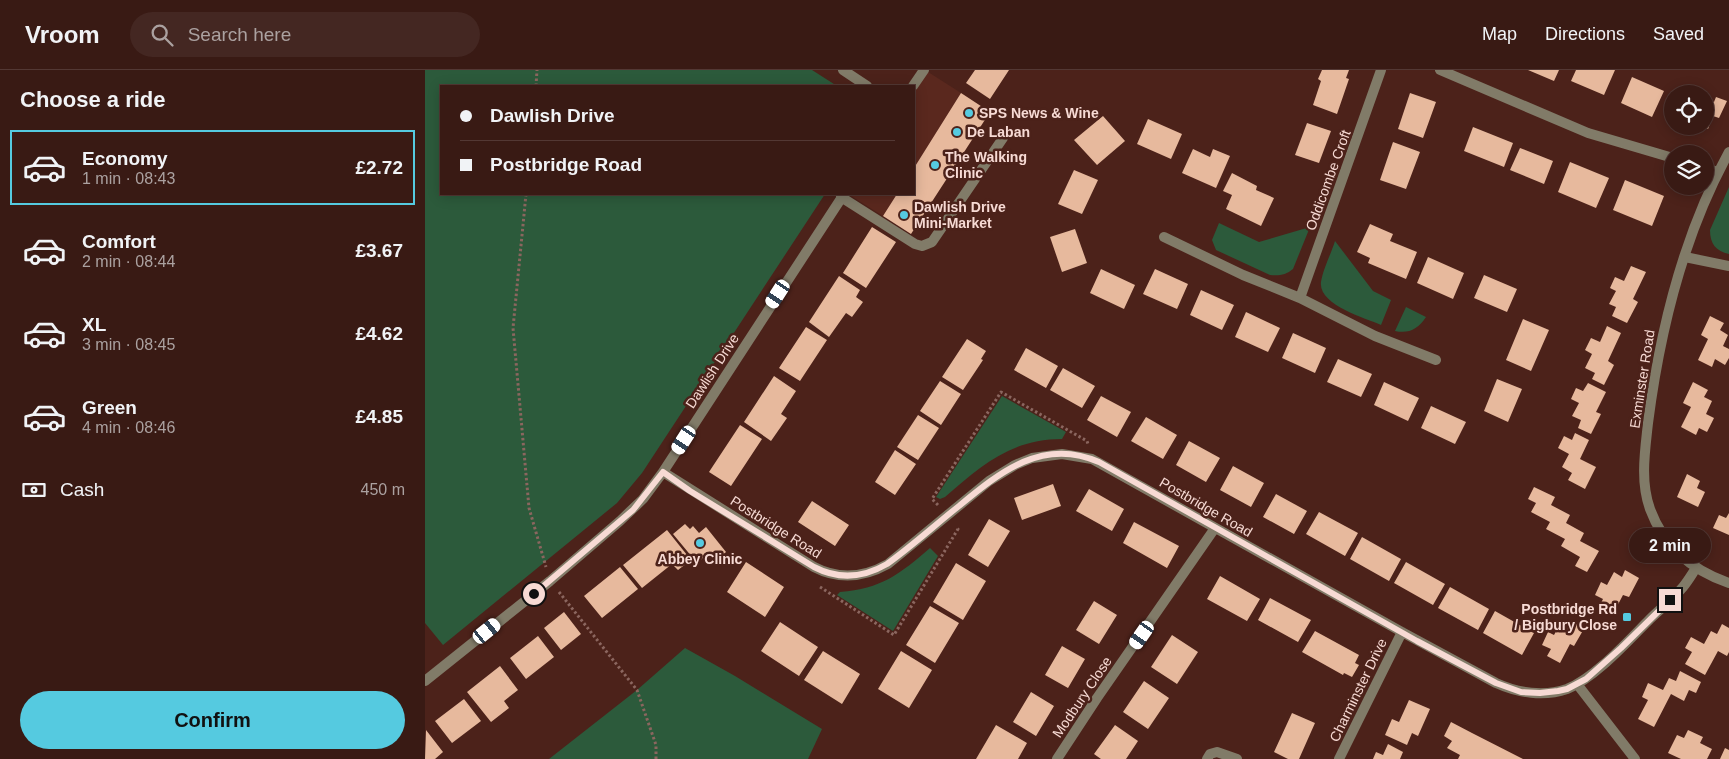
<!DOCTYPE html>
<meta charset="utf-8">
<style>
:root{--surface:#391a14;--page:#442722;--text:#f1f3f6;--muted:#aba1a0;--line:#533834;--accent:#55cae0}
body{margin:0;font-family:Helvetica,sans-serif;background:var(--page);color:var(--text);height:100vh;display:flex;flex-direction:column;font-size:19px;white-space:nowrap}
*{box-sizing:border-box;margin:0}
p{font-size:16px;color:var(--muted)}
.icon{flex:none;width:28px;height:28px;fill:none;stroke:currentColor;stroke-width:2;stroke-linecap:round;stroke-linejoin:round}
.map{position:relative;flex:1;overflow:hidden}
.drawer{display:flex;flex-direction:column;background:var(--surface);width:425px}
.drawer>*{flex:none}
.top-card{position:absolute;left:15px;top:15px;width:475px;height:110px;border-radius:0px;box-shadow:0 2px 12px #0003,0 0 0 1px var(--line);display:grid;align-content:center;height:110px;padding:0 20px;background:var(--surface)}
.controls{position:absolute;left:1239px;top:15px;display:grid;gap:10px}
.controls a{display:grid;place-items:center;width:50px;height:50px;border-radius:50%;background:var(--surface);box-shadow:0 2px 12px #0003,0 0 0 1px var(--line);font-size:25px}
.end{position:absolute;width:22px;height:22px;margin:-11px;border:6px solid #f7dad4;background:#111;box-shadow:0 0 0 2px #111}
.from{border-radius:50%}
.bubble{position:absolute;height:35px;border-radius:18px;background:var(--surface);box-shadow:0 2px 12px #0003,0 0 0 1px var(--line);font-size:16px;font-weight:600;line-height:35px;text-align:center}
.car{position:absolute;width:15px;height:30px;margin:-15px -8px;border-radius:6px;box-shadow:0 0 4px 1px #0007;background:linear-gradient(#fff 24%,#345 0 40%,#fff 0 76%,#345 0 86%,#fff 0)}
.top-card b{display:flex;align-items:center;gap:18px;height:48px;font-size:19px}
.top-card b+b{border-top:1px solid var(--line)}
.top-card i{width:12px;height:12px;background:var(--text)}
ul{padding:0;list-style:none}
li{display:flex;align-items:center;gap:15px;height:75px;margin:0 10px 8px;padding:0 10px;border:2px solid transparent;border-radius:0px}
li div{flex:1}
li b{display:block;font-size:19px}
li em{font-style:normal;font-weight:600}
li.current{border-color:var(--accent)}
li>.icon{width:45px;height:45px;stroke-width:1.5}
h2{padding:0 20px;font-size:22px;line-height:60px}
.pay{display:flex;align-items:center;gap:12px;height:55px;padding:0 20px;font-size:19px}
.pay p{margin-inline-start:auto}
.button{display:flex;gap:10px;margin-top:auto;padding:10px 20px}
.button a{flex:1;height:58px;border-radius:30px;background:var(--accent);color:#111;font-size:20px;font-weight:600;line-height:58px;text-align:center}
header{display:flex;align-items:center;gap:30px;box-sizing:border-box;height:70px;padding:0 25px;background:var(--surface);border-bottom:1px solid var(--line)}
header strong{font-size:24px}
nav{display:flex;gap:28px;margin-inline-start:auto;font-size:18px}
.search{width:350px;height:45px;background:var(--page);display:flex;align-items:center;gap:12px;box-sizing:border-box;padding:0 18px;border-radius:28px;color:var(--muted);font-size:19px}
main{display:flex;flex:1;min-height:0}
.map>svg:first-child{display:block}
</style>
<header>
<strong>Vroom</strong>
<div class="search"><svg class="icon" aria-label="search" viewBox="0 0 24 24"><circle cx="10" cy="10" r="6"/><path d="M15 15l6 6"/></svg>Search here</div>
<nav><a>Map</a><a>Directions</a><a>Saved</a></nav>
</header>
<main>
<section class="drawer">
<h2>Choose a ride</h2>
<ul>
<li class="current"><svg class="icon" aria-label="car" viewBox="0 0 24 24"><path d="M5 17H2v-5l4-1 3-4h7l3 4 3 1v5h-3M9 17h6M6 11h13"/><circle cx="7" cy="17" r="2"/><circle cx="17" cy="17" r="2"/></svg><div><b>Economy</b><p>1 min · 08:43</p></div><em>£2.72</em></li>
<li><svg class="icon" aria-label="car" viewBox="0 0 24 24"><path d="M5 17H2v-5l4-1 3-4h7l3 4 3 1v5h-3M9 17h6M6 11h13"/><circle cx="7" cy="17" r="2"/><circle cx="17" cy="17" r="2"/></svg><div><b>Comfort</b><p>2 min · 08:44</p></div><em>£3.67</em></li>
<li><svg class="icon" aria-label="car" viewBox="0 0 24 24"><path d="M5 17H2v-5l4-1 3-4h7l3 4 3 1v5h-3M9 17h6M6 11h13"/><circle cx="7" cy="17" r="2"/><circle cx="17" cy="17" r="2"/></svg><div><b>XL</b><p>3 min · 08:45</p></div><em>£4.62</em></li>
<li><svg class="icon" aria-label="car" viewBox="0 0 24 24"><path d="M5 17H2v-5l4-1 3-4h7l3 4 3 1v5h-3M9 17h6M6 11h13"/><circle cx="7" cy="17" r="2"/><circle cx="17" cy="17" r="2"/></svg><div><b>Green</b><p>4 min · 08:46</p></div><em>£4.85</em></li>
</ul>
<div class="pay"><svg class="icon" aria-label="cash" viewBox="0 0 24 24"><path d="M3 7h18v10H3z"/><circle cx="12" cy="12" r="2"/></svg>Cash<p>450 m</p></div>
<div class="button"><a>Confirm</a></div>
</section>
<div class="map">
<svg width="1304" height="689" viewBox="0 0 1304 689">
<rect width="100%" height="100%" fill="#4c221a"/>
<path fill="#5a281e" d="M500,0L536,23L489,98V16Z
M423,124H472L458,146Z"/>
<path fill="#2c5a3b" d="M0,0H387L412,16H16V124H400L217,403L192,433L18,575L0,553Z
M1304,117V184C1291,181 1285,174 1285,160Z
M794,153L834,172L885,157L868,199C861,205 854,206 845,205L791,180L787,170Z
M910,171L948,221L966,230L956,255C940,248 893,235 896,212C898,199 906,184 910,171Z
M981,237L1001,247C993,259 984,264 970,261Z
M577,326L641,362L637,369C586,369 556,396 520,427L515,429L511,427Z
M505,478L513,486L468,561L412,525L415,522C456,519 475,504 505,478Z
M260,578L310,606L397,659L383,689H124L212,620Z"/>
<path fill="#e7b99d" d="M550,0H584L565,29L541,13Z
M897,0H924L921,8L924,9L912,44L888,35L896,11L893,9Z
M1103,0H1134L1129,11Z
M1151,0H1190L1179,25L1146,11Z
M1207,7L1239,21L1227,47L1196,33Z
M536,23L565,42L486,164L458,146L472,124H489V98Z
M985,23L1011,32L998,68L973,59Z
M1291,27L1302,31L1294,48L1288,46L1283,59L1280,57V28L1289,32Z
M678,46L700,71L672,95L649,70Z
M723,49L757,64L746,89L712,74Z
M882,53L906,61L894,93L870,85Z
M1048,57L1088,73L1079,97L1039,81Z
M968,72L995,82L981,119L955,110Z
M1095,78L1128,91L1119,114L1085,100Z
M768,79L785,87L788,79L805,86L791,118L757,103Z
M1145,92L1184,108L1171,138L1133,122Z
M649,100L673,110L657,144L633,134Z
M807,103L832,116L831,120L849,128L836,156L801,139L807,125L798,121Z
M1200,110L1239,126L1227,156L1188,140Z
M945,154L968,164L965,171L992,182L981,209L943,193L945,188L932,182Z
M447,157L471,172L441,218L418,203Z
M650,159L662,193L637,202L625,167Z
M1003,187L1039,203L1028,229L992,213Z
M1206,196L1221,202L1208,229L1213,232L1202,253L1187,246L1191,237L1184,234L1191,221L1185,218L1190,207L1199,211Z
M676,199L710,215L699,239L665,223Z
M730,199L763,214L752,239L718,224Z
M1059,205L1092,219L1082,242L1049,228Z
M414,206L435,220L431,227L438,232L427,247L421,243L404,267L384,252Z
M776,220L809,235L797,260L765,245Z
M821,242L855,258L843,282L810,267Z
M1285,246L1299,253L1295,260L1303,265L1298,276L1304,279V288L1300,295L1290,289L1287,297L1273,290L1283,269L1276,265Z
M1098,249L1124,260L1106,301L1081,290Z
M1182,256L1196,263L1183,291L1189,295L1179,315L1167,309L1170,303L1160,298L1167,284L1160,280L1166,268L1175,272Z
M381,257L402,270L375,311L354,298Z
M868,263L901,278L890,303L857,288Z
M542,269L561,281L556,289L558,290L538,320L517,307Z
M601,278L633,296L621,318L589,300Z
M913,289L947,304L936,327L902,312Z
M638,298L670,316L657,338L625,320Z
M349,306L371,321L356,344L362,348L346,371L319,352Z
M1072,309L1097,319L1083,352L1059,341Z
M515,311L536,324L516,355L495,341Z
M959,312L994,328L983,351L949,335Z
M1268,312L1283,320L1279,327L1287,331L1281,344L1289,348L1282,362L1274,358L1271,365L1256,357L1266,337L1258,333Z
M1163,313L1181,322L1171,342L1176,344L1166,364L1153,358L1156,350L1147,346L1154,333L1146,329L1151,318L1158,321Z
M676,326L706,342L692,367L662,350Z
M1006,336L1041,352L1030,374L996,358Z
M493,345L514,358L493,390L472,377Z
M721,347L752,365L738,389L706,371Z
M315,355L337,369L306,416L284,402Z
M1150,363L1164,370L1155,389L1171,397L1160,419L1143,410L1147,403L1137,397L1144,384L1133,378L1139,366L1147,370Z
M764,371L795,388L781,412L751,395Z
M470,380L491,394L470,425L450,412Z
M808,396L839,413L826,437L795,420Z
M1262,404L1275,411L1272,418L1280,422L1273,437L1252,427Z
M628,414L636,436L597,450L589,428Z
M1109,417L1130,427L1126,435L1145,445L1141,453L1159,463L1155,471L1174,481L1162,502L1150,496L1155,487L1136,476L1140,469L1121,459L1125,452L1106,442L1111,433L1103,429Z
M664,419L699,439L687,461L651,441Z
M851,424L882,441L869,464L838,447Z
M387,431L424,455L410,476L373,452Z
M894,442L933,463L920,486L881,464Z
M1304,443V465L1288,458L1294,445L1301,448Z
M564,449L585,461L563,497L543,485Z
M709,452L754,476L742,498L698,473Z
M260,454L265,459L268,456L274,463L281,457L301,482L291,491L284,483L272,493L248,464Z
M242,460L266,490L253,500L247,494L217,518L198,495Z
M937,467L976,489L964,511L925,489Z
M321,492L359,517L340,547L302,522Z
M981,492L1020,514L1008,535L969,513Z
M531,493L561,511L538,550L508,532Z
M195,497L213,519L177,548L159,526Z
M1200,500L1214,508L1204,527L1198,525L1188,544L1174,537L1178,529L1170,525L1176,512L1182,515L1189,502L1197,507Z
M795,506L835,529L822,551L782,529Z
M1025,517L1064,539L1053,560L1013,538Z
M845,528L886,550L873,572L833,550Z
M669,531L692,545L674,574L651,560Z
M505,536L534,553L510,593L481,575Z
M1070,541L1109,563L1097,585L1058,563Z
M139,542L156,564L136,580L119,558Z
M1145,550L1160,557L1149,576L1145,574L1135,593L1122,586L1126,579L1117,575L1123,562L1129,565L1135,554L1141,557Z
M355,552L393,577L374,606L336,581Z
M1297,554L1304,558V582L1302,586L1293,581L1280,605L1260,594L1267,582L1260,578L1266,567L1279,574L1286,561L1292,564Z
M890,561L934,585L930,593L934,595L927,607L919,603L918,605L877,582Z
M747,565L773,582L752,614L726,597Z
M113,566L129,587L101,609L85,588Z
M637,576L660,589L643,618L620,605Z
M398,581L435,604L417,634L379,610Z
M476,581L507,600L484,638L453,619Z
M75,596L93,620L79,631L84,638L66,652L42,622Z
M1255,601L1276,612L1271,623L1264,620L1259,631L1246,624L1229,657L1213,649L1223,630L1217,627L1223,613L1238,620L1244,608L1251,611Z
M719,611L744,628L723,659L698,642Z
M606,622L629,636L611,666L588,652Z
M39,629L56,651L27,673L10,651Z
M984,630L1005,639L993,666L987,663L982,675L960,665L967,649L974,652Z
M867,643L890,653L874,689H863L849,682Z
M1026,652L1047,663L1098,689H1033L1035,685L1022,678L1027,671L1019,666Z
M571,655L602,673L593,689H551Z
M690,655L713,671L701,689H676L669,684Z
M1,660L18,682L10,689H0Z
M1263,660L1278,667L1275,673L1287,679L1282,689H1256L1243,683L1252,665L1259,668Z
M963,674L978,682L975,689H948L951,682L958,685Z
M1300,678L1304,680V689H1295Z"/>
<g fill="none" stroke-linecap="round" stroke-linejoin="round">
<path stroke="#8b665f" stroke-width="3" stroke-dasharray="2.5 2.5" stroke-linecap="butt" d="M111,16L112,0
M101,124L88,258L104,438L121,497
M513,435L507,429L576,322L662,371L663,374
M395,517L469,565L533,459L531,457
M134,522L212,620L231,675V689"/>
<path stroke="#817b68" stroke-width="10" d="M416,127L490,174L497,176L507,172L578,68
M782,689L785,684L792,682L812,689"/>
<path stroke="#817b68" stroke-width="10" d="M418,0L442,16
M1015,0L1163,63L1248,88
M488,16L499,0
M1304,82C1258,165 1235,260 1223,353C1220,381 1215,411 1225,439C1239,477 1266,500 1304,513
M1280,98L1293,102
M739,167L818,205L875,228L950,266L1011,290
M1260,187L1304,196
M875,228L956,0
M238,402L389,497C414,510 438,508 463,494L564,411L590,395L607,388L637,384L667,389L977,562L1071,613C1093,623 1119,627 1142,619C1170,608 1203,571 1225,549C1235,539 1248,529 1258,517C1263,511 1267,504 1271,498
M0,611L125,511L195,451L218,429L238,402L419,124
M1152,614L1210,689
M632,689L672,628L790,458
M914,689L977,562"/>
</g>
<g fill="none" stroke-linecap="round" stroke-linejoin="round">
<path stroke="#f7dad4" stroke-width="6" d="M109,524L208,440L238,402L265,421L389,497C414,510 438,508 462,494C487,476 510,455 534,436C575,402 618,367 674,392L992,571L1071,613L1096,622L1115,623L1133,621L1142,619L1161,609L1196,578L1245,530"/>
</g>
<g fill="#55cae0" stroke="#4c221a" stroke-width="2">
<circle cx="544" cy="43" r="5"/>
<circle cx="532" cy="62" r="5"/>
<circle cx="510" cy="95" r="5"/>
<circle cx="479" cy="145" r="5"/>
<circle cx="275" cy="473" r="5"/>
<rect x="1197" y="542" width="10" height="10" rx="2.5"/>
</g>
<g text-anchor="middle" stroke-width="5" stroke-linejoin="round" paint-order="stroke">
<g font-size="14" font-weight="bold" fill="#f7dad4" stroke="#4c221a" text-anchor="start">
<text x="554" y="48">SPS News &amp; Wine</text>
<text x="542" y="67">De Laban</text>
<text x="520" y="92">The Walking<tspan x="520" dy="16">Clinic</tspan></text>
<text x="489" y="142">Dawlish Drive<tspan x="489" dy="16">Mini-Market</tspan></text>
<text x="275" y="494" text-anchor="middle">Abbey Clinic</text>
<text x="1192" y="544" text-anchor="end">Postbridge Rd<tspan x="1192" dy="16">/ Bigbury Close</tspan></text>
</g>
<g font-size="14" fill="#f7dad4" stroke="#4c221a">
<text transform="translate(903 110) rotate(-70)" y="5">Oddicombe Croft</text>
<text transform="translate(287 301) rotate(-57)" y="5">Dawlish Drive</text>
<text transform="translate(1217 309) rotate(-81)" y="5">Exminster Road</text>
<text transform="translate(781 437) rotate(30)" y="5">Postbridge Road</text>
<text transform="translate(351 457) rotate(32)" y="5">Postbridge Road</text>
<text transform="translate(933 620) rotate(-64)" y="5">Charminster Drive</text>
<text transform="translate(657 627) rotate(-56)" y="5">Modbury Close</text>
</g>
</g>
</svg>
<div class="controls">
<a><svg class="icon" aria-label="locate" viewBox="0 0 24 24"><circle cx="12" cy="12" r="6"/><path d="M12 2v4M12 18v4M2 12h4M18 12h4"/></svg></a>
<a><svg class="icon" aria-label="layers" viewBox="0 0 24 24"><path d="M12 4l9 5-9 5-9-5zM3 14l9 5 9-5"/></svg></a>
</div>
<i class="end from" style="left:109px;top:524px"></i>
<i class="end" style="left:1245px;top:530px"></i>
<div class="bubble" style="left:1204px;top:458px;width:82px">2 min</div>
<i class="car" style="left:353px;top:224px;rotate:213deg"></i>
<i class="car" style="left:259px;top:370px;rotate:213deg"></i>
<i class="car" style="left:62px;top:561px;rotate:51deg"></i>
<i class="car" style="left:717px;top:565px;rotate:215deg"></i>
<div class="top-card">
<b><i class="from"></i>Dawlish Drive</b>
<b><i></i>Postbridge Road</b>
</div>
</div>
</main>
